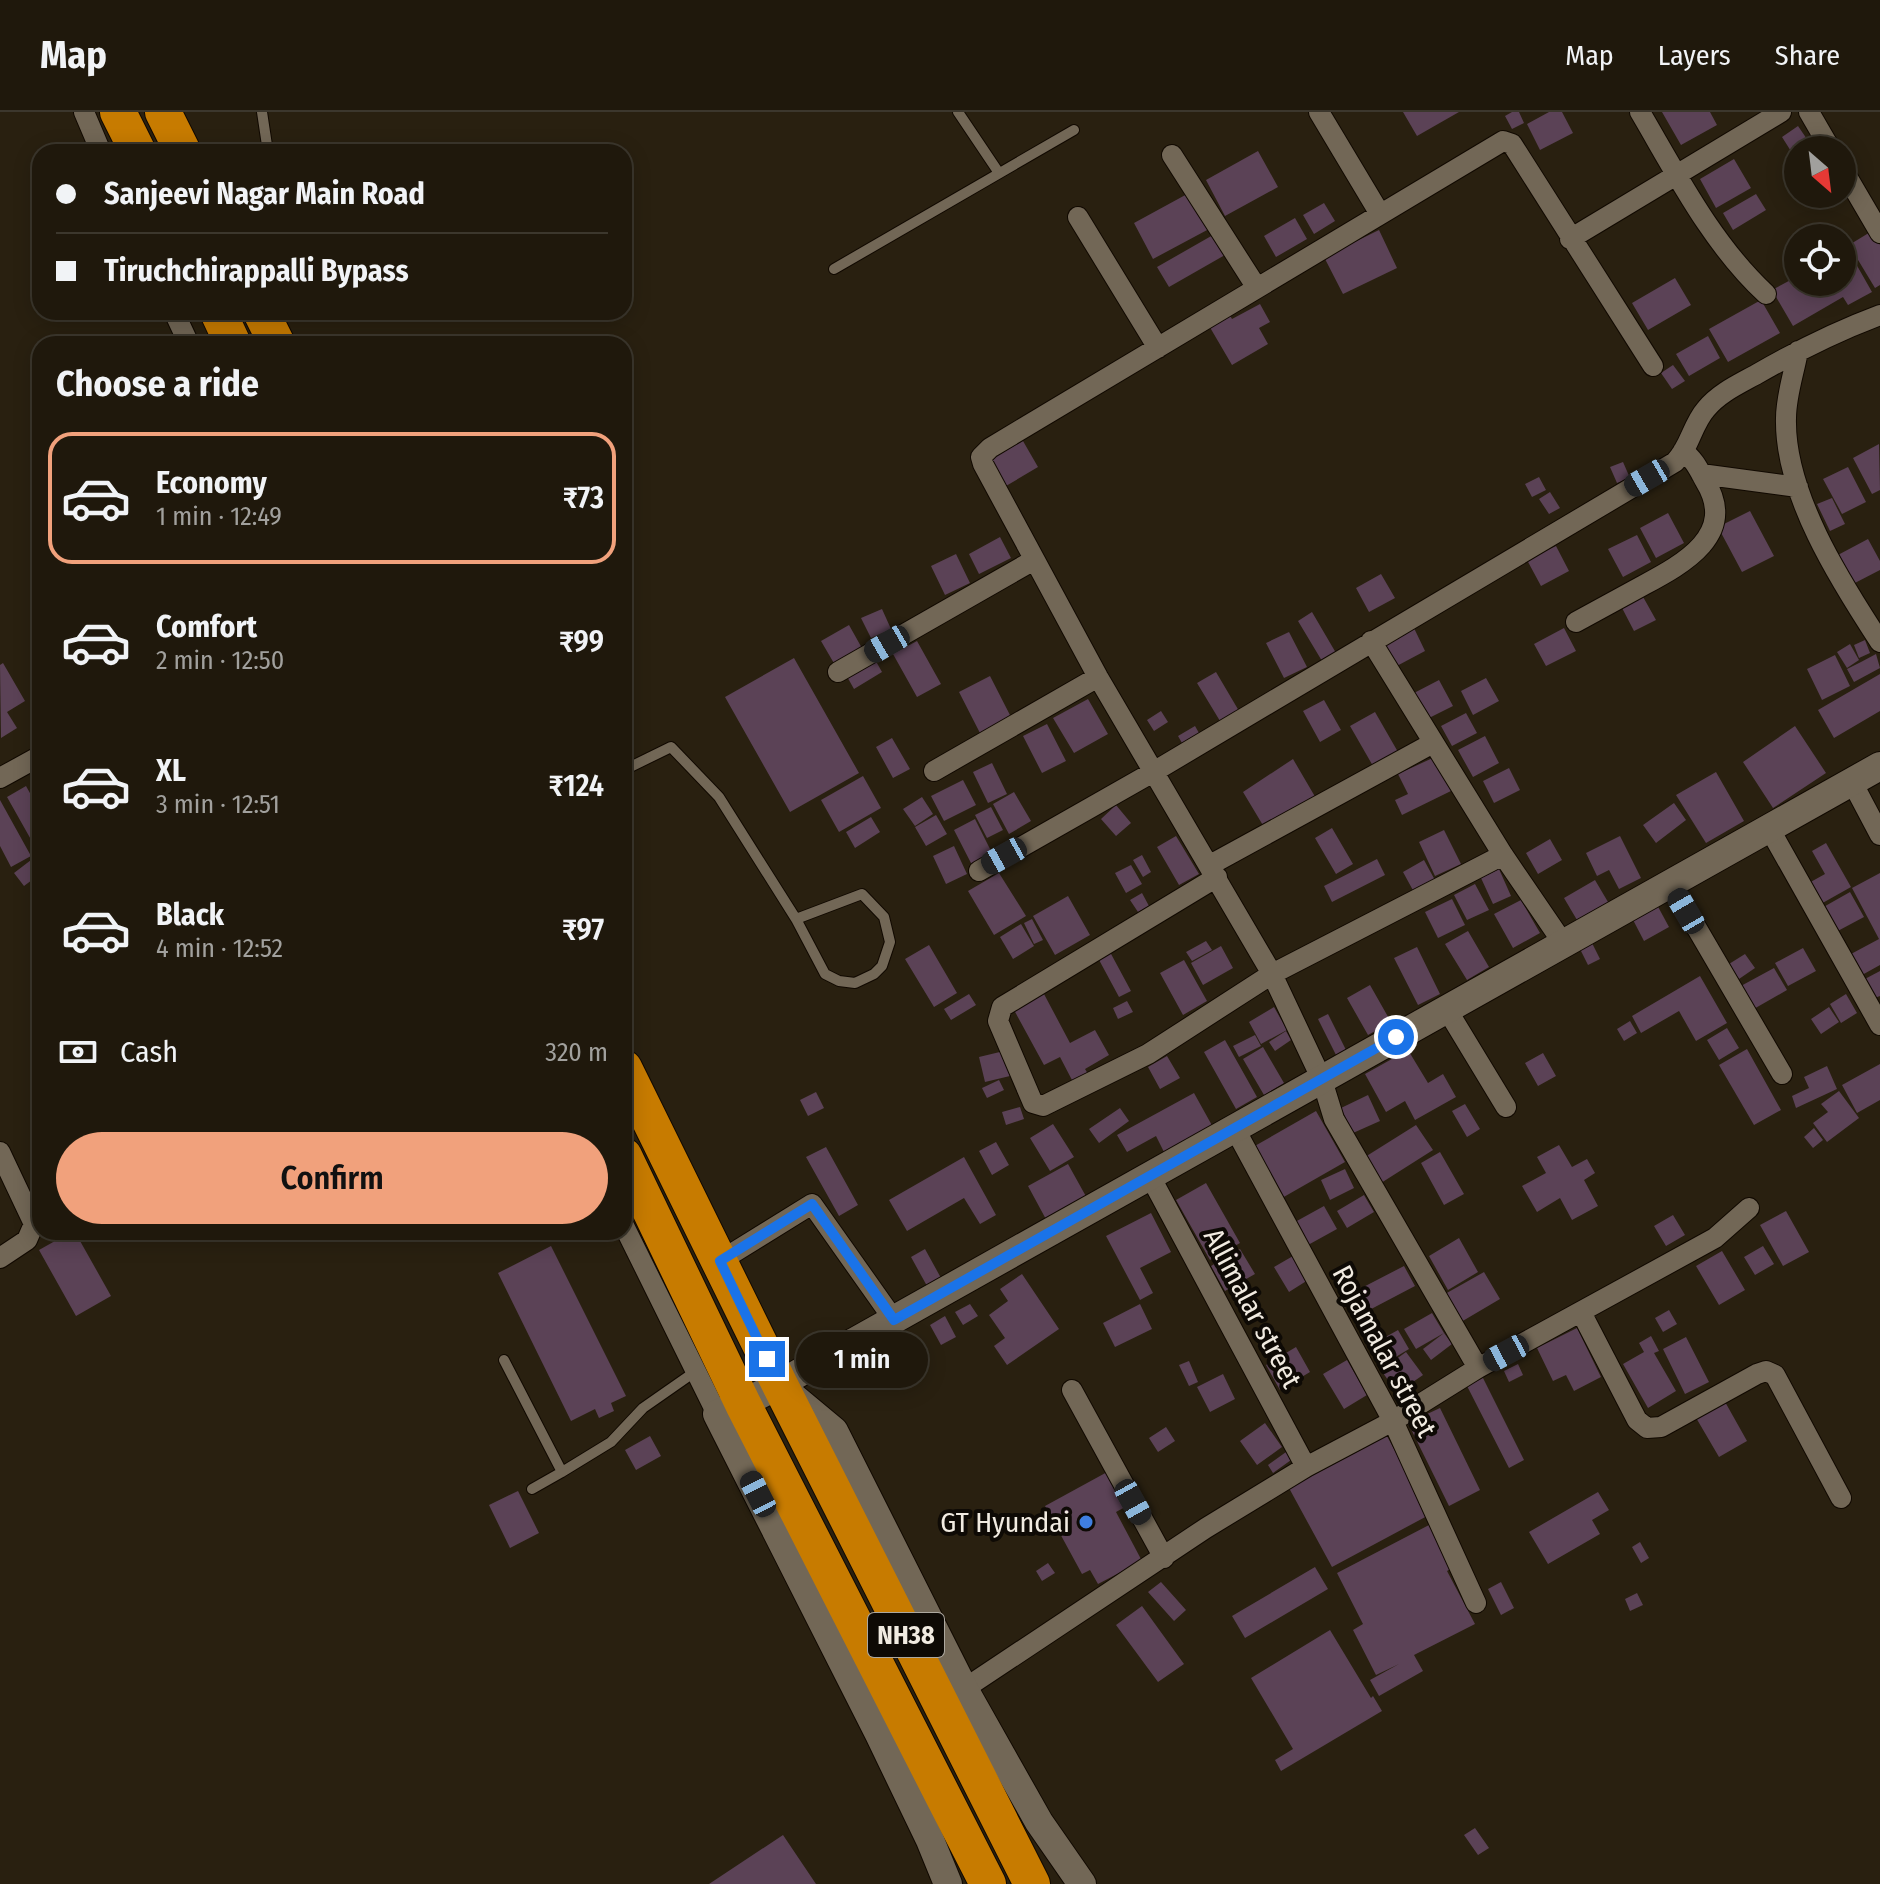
<!DOCTYPE html>
<meta charset="utf-8">
<style>
:root{--surface:#1f180c;--page:#272115;--text:#f1f3f6;--muted:#a1a09d;--line:#3c372d;--accent:#f1a17c}
body{margin:0;font-family:"Fira Sans Condensed",sans-serif;background:var(--page);color:var(--text);height:100vh;display:flex;flex-direction:column;font-size:30px;white-space:nowrap}
*{box-sizing:border-box;margin:0}
p{font-size:26px;color:var(--muted)}
.icon{flex:none;width:44px;height:44px;fill:none;stroke:currentColor;stroke-width:2;stroke-linecap:round;stroke-linejoin:round}
.map{position:relative;flex:1;overflow:hidden}
.sheet{position:absolute;left:32px;top:224px;width:600px;height:904px;display:flex;flex-direction:column;background:var(--surface);border-radius:24px;box-shadow:0 4px 20px #0003,0 0 0 2px var(--line)}
.sheet>*{flex:none}
.top-card{position:absolute;left:32px;top:32px;width:600px;height:176px;border-radius:24px;box-shadow:0 4px 20px #0003,0 0 0 2px var(--line);display:grid;align-content:center;height:176px;padding:0 24px;background:var(--surface)}
.needle{width:52px;rotate:152deg}
.fabs{position:absolute;left:1784px;top:24px;display:grid;gap:16px}
.fabs a{display:grid;place-items:center;width:72px;height:72px;border-radius:50%;background:var(--surface);box-shadow:0 4px 20px #0003,0 0 0 2px var(--line);font-size:40px}
.end{position:absolute;width:36px;height:36px;margin:-18px;border:10px solid #1a73e8;background:#fff;box-shadow:0 0 0 4px #fff}
.from{border-radius:50%}
.bubble{position:absolute;height:56px;border-radius:28px;background:var(--surface);box-shadow:0 4px 20px #0003,0 0 0 2px var(--line);font-size:26px;font-weight:600;line-height:56px;text-align:center}
.car{position:absolute;width:24px;height:48px;margin:-24px -12px;border-radius:10px;box-shadow:0 0 6px 2px #0007;background:linear-gradient(#222 24%,#8ab4d8 0 40%,#222 0 76%,#8ab4d8 0 86%,#222 0)}
.top-card b{display:flex;align-items:center;gap:28px;height:76px;font-size:30px}
.top-card b+b{border-top:2px solid var(--line)}
.top-card i{width:20px;height:20px;background:var(--text)}
ul{padding:0;list-style:none}
li{display:flex;align-items:center;gap:24px;height:132px;margin:0 16px 12px;padding:0 8px;border:4px solid transparent;border-radius:24px}
li div{flex:1}
li b{display:block;font-size:30px}
li em{font-style:normal;font-weight:600}
li.active{border-color:var(--accent)}
li>.icon{width:72px;height:72px;stroke-width:1.5}
h2{padding:0 24px;font-size:36px;line-height:96px}
.pay{display:flex;align-items:center;gap:20px;height:88px;padding:0 24px;font-size:30px}
.pay p{margin-inline-start:auto}
.cta{display:flex;gap:16px;margin-top:auto;padding:16px 24px}
.cta a{flex:1;height:92px;border-radius:48px;background:var(--accent);color:#111;font-size:32px;font-weight:600;line-height:92px;text-align:center}
header{display:flex;align-items:center;gap:48px;box-sizing:border-box;height:112px;padding:0 40px;background:var(--surface);border-bottom:2px solid var(--line)}
header strong{font-size:38px}
nav{display:flex;gap:44px;margin-inline-start:auto;font-size:28px}
.map>svg:first-child{display:block}
</style>
<header>
<strong>Map</strong>
<nav><a>Map</a><a>Layers</a><a>Share</a></nav>
</header>
<div class="map">
<svg width="1880" height="1772" viewBox="0 0 1880 1772">
<rect width="100%" height="100%" fill="#292010"/>
<path fill="#5b4256" d="M1403,0H1459L1417,24Z
M1512,0H1519L1524,11L1512,17L1505,4Z
M1549,0H1562L1573,21L1540,38L1527,12Z
M1662,0H1710L1717,13L1681,33Z
M1798,14L1811,33L1798,38L1794,44L1782,25Z
M1258,39L1278,75L1225,104L1206,68Z
M1734,47L1751,76L1716,96L1700,67Z
M1189,81L1209,117L1153,147L1134,111Z
M1756,82L1766,98L1733,118L1723,101Z
M1324,91L1335,109L1314,122L1303,103Z
M1295,106L1307,127L1276,145L1264,124Z
M1379,118L1397,156L1343,182L1324,145Z
M1872,119L1880,133V173L1875,176L1849,133Z
M1213,123L1225,143L1169,175L1157,155Z
M1847,136L1872,180L1848,193L1843,185L1793,214L1772,178L1798,164V170H1842V139Z
M1675,166L1691,193L1648,218L1632,191Z
M1761,188L1780,221L1728,250L1709,217Z
M1260,192L1270,210L1259,216L1268,232L1232,253L1208,212L1228,200L1232,207Z
M1708,224L1720,246L1689,264L1676,242Z
M1673,253L1685,269L1672,277L1661,261Z
M1023,329L1038,355L1006,374L991,347Z
M1879,332L1880,378L1872,382L1853,346Z
M1623,350L1630,366L1617,371L1610,355Z
M1848,355L1866,390L1842,402L1823,367Z
M1539,365L1546,378L1532,385L1525,372Z
M1550,380L1560,396L1549,402L1539,387Z
M1832,386L1845,412L1830,419L1817,392Z
M1750,399L1774,444L1742,460L1718,415Z
M1668,401L1684,431L1656,446L1640,416Z
M1637,423L1651,450L1623,465L1608,437Z
M1000,425L1011,446L979,462L969,442Z
M1868,427L1880,449V458L1851,473L1836,444Z
M1556,434L1569,459L1541,474L1527,448Z
M956,442L970,471L945,483L931,454Z
M1381,462L1395,486L1369,500L1356,476Z
M1642,483L1656,508L1634,519L1621,494Z
M882,497L891,517L871,526L861,506Z
M1312,500L1336,541L1322,549L1298,509Z
M849,513L863,538L835,553L821,529Z
M1413,514L1425,539L1393,556L1380,531Z
M1564,516L1576,539L1546,554L1534,532Z
M1289,520L1307,555L1284,566L1266,531Z
M1865,528L1870,541L1859,546L1854,533Z
M917,529L941,572L917,585L893,542Z
M1850,532L1859,548L1847,556L1837,540Z
M1876,542L1880,556L1854,570L1847,557L1861,550L1862,553L1861,550Z
M1835,543L1850,574L1822,588L1807,557Z
M873,544L882,560L854,577L845,561Z
M794,546L859,661L790,700L725,585Z
M3,551L25,589L7,600L17,616L1,626L0,553Z
M1216,560L1239,599L1220,609L1197,571Z
M1880,562V599L1834,626L1818,598Z
M990,564L1012,607L981,623L959,580Z
M1486,566L1499,589L1473,603L1461,579Z
M1439,568L1453,594L1427,607L1414,581Z
M1088,587L1108,622L1074,641L1053,606Z
M1324,588L1341,618L1320,630L1303,599Z
M1161,599L1168,610L1154,619L1147,608Z
M1375,600L1398,640L1373,654L1350,614Z
M1466,601L1477,621L1452,634L1441,614Z
M1047,612L1066,649L1042,661L1023,624Z
M1195,614L1199,621L1182,631L1178,624Z
M1795,614L1826,661L1773,696L1743,650Z
M1485,624L1499,651L1473,665L1458,638Z
M892,626L910,657L893,666L876,635Z
M1437,644L1453,678L1402,703L1395,688L1408,682L1398,662Z
M1293,647L1317,688L1264,715L1243,680Z
M992,651L1007,682L988,691L973,660Z
M1509,656L1520,678L1494,691L1483,669Z
M1716,660L1744,709L1706,731L1676,683Z
M863,664L881,696L839,720L821,688Z
M963,668L976,693L944,709L931,684Z
M26,674L40,699L38,740L7,685Z
M1014,680L1031,709L1009,722L993,692Z
M922,685L933,702L915,714L903,697Z
M0,688L31,744L11,755L0,734Z
M1674,691L1686,708L1656,731L1643,713Z
M1116,693L1131,711L1116,724L1101,707Z
M991,695L1003,718L987,726L975,703Z
M936,703L947,722L926,734L915,715Z
M871,705L880,720L855,736L846,720Z
M975,707L993,743L972,753L954,718Z
M1332,716L1353,752L1336,762L1315,726Z
M1444,718L1461,752L1435,764L1419,730Z
M1176,724L1199,762L1179,773L1157,735Z
M1620,724L1641,766L1619,777L1609,758L1597,764L1586,741Z
M1550,727L1562,748L1538,762L1526,741Z
M1826,731L1851,775L1819,793L1807,772L1825,762L1812,739Z
M954,734L967,762L946,772L933,744Z
M1142,743L1151,760L1143,765L1133,748Z
M1377,747L1385,763L1332,790L1324,774Z
M31,748L40,762L24,774L14,761Z
M1424,748L1436,770L1415,782L1403,760Z
M1131,753L1142,772L1126,781L1115,761Z
M1499,757L1511,784L1493,792L1481,766Z
M999,761L1026,804L994,823L968,779Z
M1880,761V853L1862,863L1851,842L1879,827L1852,776Z
M1595,768L1608,790L1577,808L1564,786Z
M1475,772L1489,798L1467,808L1454,783Z
M1850,780L1864,805L1834,821L1820,797Z
M1142,781L1149,794L1138,800L1130,788Z
M1068,784L1090,823L1055,843L1033,804Z
M1452,787L1465,813L1438,826L1425,800Z
M1521,788L1540,821L1513,836L1494,802Z
M1656,791L1669,815L1644,829L1631,804Z
M1032,807L1043,828L1034,832L1024,811Z
M1021,812L1034,834L1013,847L1000,825Z
M1468,819L1489,855L1467,868L1445,832Z
M1206,829L1212,838L1192,849L1186,840Z
M1591,829L1600,847L1588,853L1579,835Z
M929,833L957,881L934,895L905,847Z
M1221,834L1233,856L1203,873L1191,851Z
M1417,835L1440,882L1418,893L1394,846Z
M1803,836L1816,859L1788,874L1775,851Z
M1110,840L1131,879L1119,885L1098,846Z
M1745,842L1755,856L1739,867L1729,852Z
M1184,848L1207,889L1183,903L1160,861Z
M1774,856L1787,878L1752,898L1739,875Z
M1880,859V884L1872,887L1863,868Z
M1700,864L1727,911L1696,929L1679,899L1641,921L1632,904Z
M1370,873L1391,910L1368,923L1347,886Z
M969,882L976,893L951,908L944,897Z
M1044,882L1070,931L1095,918L1109,943L1085,957L1088,962L1073,970L1060,945L1044,953L1014,898Z
M1846,882L1857,901L1841,911L1830,892Z
M1127,889L1133,900L1118,907L1113,896Z
M1274,895L1287,918L1261,932L1249,910Z
M1829,895L1839,910L1821,922L1811,907Z
M1328,902L1348,942L1338,947L1318,907Z
M1630,909L1637,921L1624,929L1617,917Z
M1727,916L1739,936L1719,948L1707,928Z
M1286,919L1291,928L1275,939L1269,930Z
M1255,923L1261,934L1239,945L1233,934Z
M1225,928L1257,985L1236,997L1204,940Z
M1263,935L1284,971L1264,983L1243,947Z
M1747,937L1781,998L1754,1013L1719,953Z
M1408,938L1428,971L1443,962L1456,985L1415,1008L1405,989L1386,1000L1365,962Z
M1004,939L1010,964L985,970L979,945Z
M1543,941L1556,964L1538,974L1525,951Z
M1167,944L1180,966L1160,977L1148,955Z
M1880,952V988L1857,1001L1842,973Z
M1827,954L1837,977L1796,996L1792,984L1809,976L1804,965Z
M999,968L1004,978L987,986L982,976Z
M1839,979L1859,1006L1827,1030L1813,1011L1828,1000L1821,992Z
M816,980L824,996L808,1004L800,988Z
M1194,981L1214,1017L1166,1044L1156,1024L1127,1040L1117,1023Z
M1368,983L1380,1009L1353,1021L1341,996Z
M1465,992L1480,1017L1467,1025L1452,999Z
M1020,995L1024,1007L1006,1013L1002,1000Z
M1120,996L1129,1009L1099,1031L1089,1017Z
M1316,999L1345,1050L1282,1086L1253,1035Z
M1053,1012L1074,1045L1050,1059L1030,1026Z
M1416,1013L1433,1038L1381,1071L1365,1045Z
M1814,1016L1823,1028L1813,1036L1804,1025Z
M996,1030L1009,1053L992,1063L979,1039Z
M1559,1033L1572,1055L1587,1047L1595,1061L1584,1068L1598,1094L1572,1108L1560,1086L1537,1100L1522,1074L1546,1061L1537,1045Z
M826,1035L858,1093L839,1104L806,1045Z
M1440,1040L1464,1082L1444,1093L1421,1051Z
M964,1045L996,1103L980,1112L964,1086L907,1119L889,1088Z
M1068,1052L1088,1088L1048,1111L1028,1074Z
M1345,1057L1354,1076L1330,1088L1321,1068Z
M1206,1071L1240,1131L1210,1148L1176,1088Z
M1364,1083L1374,1100L1347,1116L1337,1099Z
M1324,1094L1337,1117L1308,1133L1295,1110Z
M1786,1099L1809,1140L1783,1154L1760,1113Z
M1151,1101L1171,1140L1140,1156L1153,1181L1140,1188L1106,1124Z
M1673,1103L1685,1123L1666,1134L1654,1114Z
M71,1120H75L111,1184L76,1204L39,1138Z
M1459,1126L1478,1160L1448,1178L1429,1144Z
M551,1134L626,1284L611,1291L614,1299L599,1306L595,1297L571,1309L498,1161Z
M1763,1134L1774,1152L1755,1163L1744,1145Z
M925,1137L941,1166L927,1174L911,1145Z
M1240,1137L1255,1162L1225,1179L1211,1154Z
M1722,1139L1745,1178L1719,1193L1696,1154Z
M1293,1144L1308,1168L1289,1180L1274,1155Z
M1404,1154L1415,1174L1356,1205L1346,1184Z
M1484,1160L1500,1187L1461,1210L1445,1182Z
M1022,1162L1059,1217L1007,1253L994,1234L1005,1226L989,1203L1008,1189L1000,1177Z
M970,1192L978,1204L963,1213L955,1200Z
M1140,1192L1152,1217L1115,1235L1103,1211Z
M1669,1198L1677,1212L1663,1220L1655,1206Z
M1432,1201L1444,1221L1416,1237L1404,1217Z
M945,1204L956,1225L941,1233L930,1213Z
M1577,1216L1601,1265L1574,1279L1566,1263L1553,1269L1537,1236Z
M1398,1218L1409,1237L1384,1252L1373,1232Z
M1444,1221L1452,1232L1431,1248L1423,1237Z
M1651,1224L1659,1239L1654,1241L1676,1279L1648,1296L1623,1252L1644,1240L1639,1231Z
M1686,1225L1709,1270L1685,1282L1663,1237Z
M1296,1235L1310,1260L1280,1278L1266,1253Z
M1406,1240L1423,1263L1397,1281L1381,1258Z
M1347,1248L1367,1283L1344,1297L1323,1262Z
M1189,1249L1198,1270L1189,1274L1179,1253Z
M1518,1252L1523,1263L1509,1270L1504,1259Z
M1223,1262L1235,1287L1210,1300L1197,1275Z
M1483,1266L1524,1348L1509,1356L1467,1274Z
M1724,1288L1747,1329L1719,1345L1695,1304Z
M1440,1296L1480,1378L1449,1394L1408,1311Z
M1265,1311L1282,1335L1257,1353L1240,1329Z
M1166,1315L1175,1329L1158,1340L1149,1326Z
M650,1324L661,1344L636,1358L625,1338Z
M1387,1324L1429,1403L1332,1455L1289,1376Z
M1293,1335L1298,1343L1273,1361L1268,1353Z
M1109,1359L1127,1394L1116,1400L1142,1449L1098,1472L1090,1458L1082,1462L1045,1394Z
M518,1379L539,1421L510,1436L489,1393Z
M1598,1380L1609,1398L1592,1408L1600,1422L1548,1452L1529,1420Z
M1429,1413L1452,1456L1447,1459L1475,1512L1414,1543L1423,1559L1379,1584L1370,1568L1399,1552L1376,1563L1353,1518L1363,1512L1337,1461Z
M1640,1430L1649,1446L1641,1451L1632,1435Z
M1048,1451L1055,1461L1042,1469L1036,1459Z
M1315,1455L1328,1477L1245,1526L1232,1504Z
M1161,1470L1186,1498L1174,1509L1148,1480Z
M1501,1470L1514,1496L1501,1503L1488,1477Z
M1637,1481L1643,1493L1630,1499L1625,1487Z
M1142,1494L1184,1552L1158,1570L1116,1513Z
M1330,1518L1371,1586L1373,1584L1382,1599L1281,1659L1275,1648L1293,1637L1251,1566Z
M1475,1716L1489,1736L1478,1743L1464,1723Z
M783,1723L816,1772H709Z"/>
<g fill="none" stroke-linecap="round" stroke-linejoin="round">
<defs>
<path id="lane" d="M262,0L268,40
M958,0L999,61
M834,157L1074,18
M624,658L671,635L719,685L796,807L825,862L839,869L855,871L874,862L882,854L890,830L884,805L862,782L796,807
M504,1248L562,1360L611,1330L643,1296L696,1259
M532,1377L562,1360"/>
<path id="street" d="M84,0L101,40
M1319,0L1380,102
M1640,0C1677,63 1712,132 1766,182
M1809,0L1831,38
M1172,43L1257,176
M1842,56L1880,121
M1078,105L1158,236
M1570,127L1781,0
M174,200L189,232
M1798,239C1794,261 1786,284 1786,306C1784,381 1840,469 1880,530
M1701,362L1798,375
M1576,510C1598,498 1620,486 1642,474C1683,452 1738,423 1705,369C1699,358 1694,347 1683,339
M1371,529L1503,743L1563,831
M838,560L1034,448
M934,659L1098,565
M0,666L40,644
M1852,670L1880,723
M1769,716L1880,913
M1210,753L1433,631
M979,759L1155,659L1675,350C1690,335 1692,313 1706,297C1719,281 1739,272 1757,262C1797,239 1837,219 1880,203
M1217,765L1002,895L998,909L1033,991L1043,994L1148,942L1272,862L1503,743
M1671,772L1782,962
M1446,896L1506,995
M1235,1017L1393,1309L1476,1491
M0,1040L34,1112L27,1128L0,1146
M1150,1064L1306,1355
M624,1114L717,1302
M720,1149L812,1092L894,1208
M1581,1200L1637,1308L1647,1316L1661,1315L1757,1262L1766,1259L1775,1263L1841,1386
M1478,1256L1334,1007L1322,968L1272,862L1098,565L983,352L981,345L990,336L1503,29L1512,32L1653,254
M1072,1278L1164,1446
M964,1577L1206,1416L1306,1355L1393,1309L1478,1256L1715,1126L1749,1096"/>
<path id="secondary" d="M786,1279L834,1319L964,1577L1039,1710L1082,1772
M948,1772L930,1728L879,1622L717,1302C766,1284 808,1254 854,1230L1880,654"/>
<path id="highway" d="M118,0L138,40
M163,0L183,40
M218,200L233,232
M261,200L277,232
M624,956L780,1273L1032,1772
M624,1044L743,1292L988,1772"/>
</defs>
<use href="#lane" stroke="#110900" stroke-width="12"/>
<use href="#street" stroke="#110900" stroke-width="22"/>
<use href="#secondary" stroke="#110900" stroke-width="30"/>
<use href="#highway" stroke="#110900" stroke-width="38"/>
<use href="#lane" stroke="#726756" stroke-width="10"/>
<use href="#street" stroke="#726756" stroke-width="20"/>
<use href="#secondary" stroke="#726756" stroke-width="28"/>
<use href="#highway" stroke="#c77b00" stroke-width="36"/>
</g>
<g fill="none" stroke-linecap="round" stroke-linejoin="round">
<path stroke="#1a73e8" stroke-width="10" d="M767,1247L720,1149L812,1092L894,1208L1396,925"/>
</g>
<circle fill="#3f7fe0" stroke="#0e0a05" stroke-width="3" cx="1086" cy="1410" r="8"/>
<g text-anchor="middle" stroke-width="8" stroke-linejoin="round" paint-order="stroke">
<rect fill="#0e0a05" stroke="#ada89f" stroke-width="2" x="868" y="1501" width="76" height="44" rx="6"/>
<g font-size="26" font-weight="bold" fill="#f1ebe1">
<text x="906" y="1532">NH38</text>
</g>
<g font-size="28" fill="#f1ebe1" stroke="#0e0a05">
<text transform="translate(1253 1196) rotate(62)" y="10">Allimalar street</text>
<text transform="translate(1385 1239) rotate(62)" y="10">Rojamalar street</text>
</g>
<g font-size="28" fill="#f1ebe1" stroke="#0e0a05" text-anchor="end">
<text x="1070" y="1420">GT Hyundai</text>
</g>
</g>
</svg>
<div class="fabs">
<a><svg class="needle" viewBox="-14 -14 28 28"><path d="M0-13l5 13h-10z" fill="#e53935"/><path d="M0 13l5-13h-10z" fill="#a1a09d"/></svg></a>
<a><svg class="icon" aria-label="locate" viewBox="0 0 24 24"><circle cx="12" cy="12" r="6"/><path d="M12 2v4M12 18v4M2 12h4M18 12h4"/></svg></a>
</div>
<i class="end from" style="left:1396px;top:925px"></i>
<i class="end" style="left:767px;top:1247px"></i>
<div class="bubble" style="left:796px;top:1220px;width:132px">1 min</div>
<i class="car" style="left:1647px;top:366px;rotate:240deg"></i>
<i class="car" style="left:887px;top:532px;rotate:240deg"></i>
<i class="car" style="left:1004px;top:744px;rotate:241deg"></i>
<i class="car" style="left:1686px;top:799px;rotate:330deg"></i>
<i class="car" style="left:1506px;top:1241px;rotate:242deg"></i>
<i class="car" style="left:758px;top:1382px;rotate:333deg"></i>
<i class="car" style="left:1133px;top:1390px;rotate:151deg"></i>
<div class="top-card">
<b><i class="from"></i>Sanjeevi Nagar Main Road</b>
<b><i></i>Tiruchchirappalli Bypass</b>
</div>
<section class="sheet">
<h2>Choose a ride</h2>
<ul>
<li class="active"><svg class="icon" aria-label="car" viewBox="0 0 24 24"><path d="M5 17H2v-5l4-1 3-4h7l3 4 3 1v5h-3M9 17h6M6 11h13"/><circle cx="7" cy="17" r="2"/><circle cx="17" cy="17" r="2"/></svg><div><b>Economy</b><p>1 min · 12:49</p></div><em>₹73</em></li>
<li><svg class="icon" aria-label="car" viewBox="0 0 24 24"><path d="M5 17H2v-5l4-1 3-4h7l3 4 3 1v5h-3M9 17h6M6 11h13"/><circle cx="7" cy="17" r="2"/><circle cx="17" cy="17" r="2"/></svg><div><b>Comfort</b><p>2 min · 12:50</p></div><em>₹99</em></li>
<li><svg class="icon" aria-label="car" viewBox="0 0 24 24"><path d="M5 17H2v-5l4-1 3-4h7l3 4 3 1v5h-3M9 17h6M6 11h13"/><circle cx="7" cy="17" r="2"/><circle cx="17" cy="17" r="2"/></svg><div><b>XL</b><p>3 min · 12:51</p></div><em>₹124</em></li>
<li><svg class="icon" aria-label="car" viewBox="0 0 24 24"><path d="M5 17H2v-5l4-1 3-4h7l3 4 3 1v5h-3M9 17h6M6 11h13"/><circle cx="7" cy="17" r="2"/><circle cx="17" cy="17" r="2"/></svg><div><b>Black</b><p>4 min · 12:52</p></div><em>₹97</em></li>
</ul>
<div class="pay"><svg class="icon" aria-label="cash" viewBox="0 0 24 24"><path d="M3 7h18v10H3z"/><circle cx="12" cy="12" r="2"/></svg>Cash<p>320 m</p></div>
<div class="cta"><a>Confirm</a></div>
</section>
</div>
